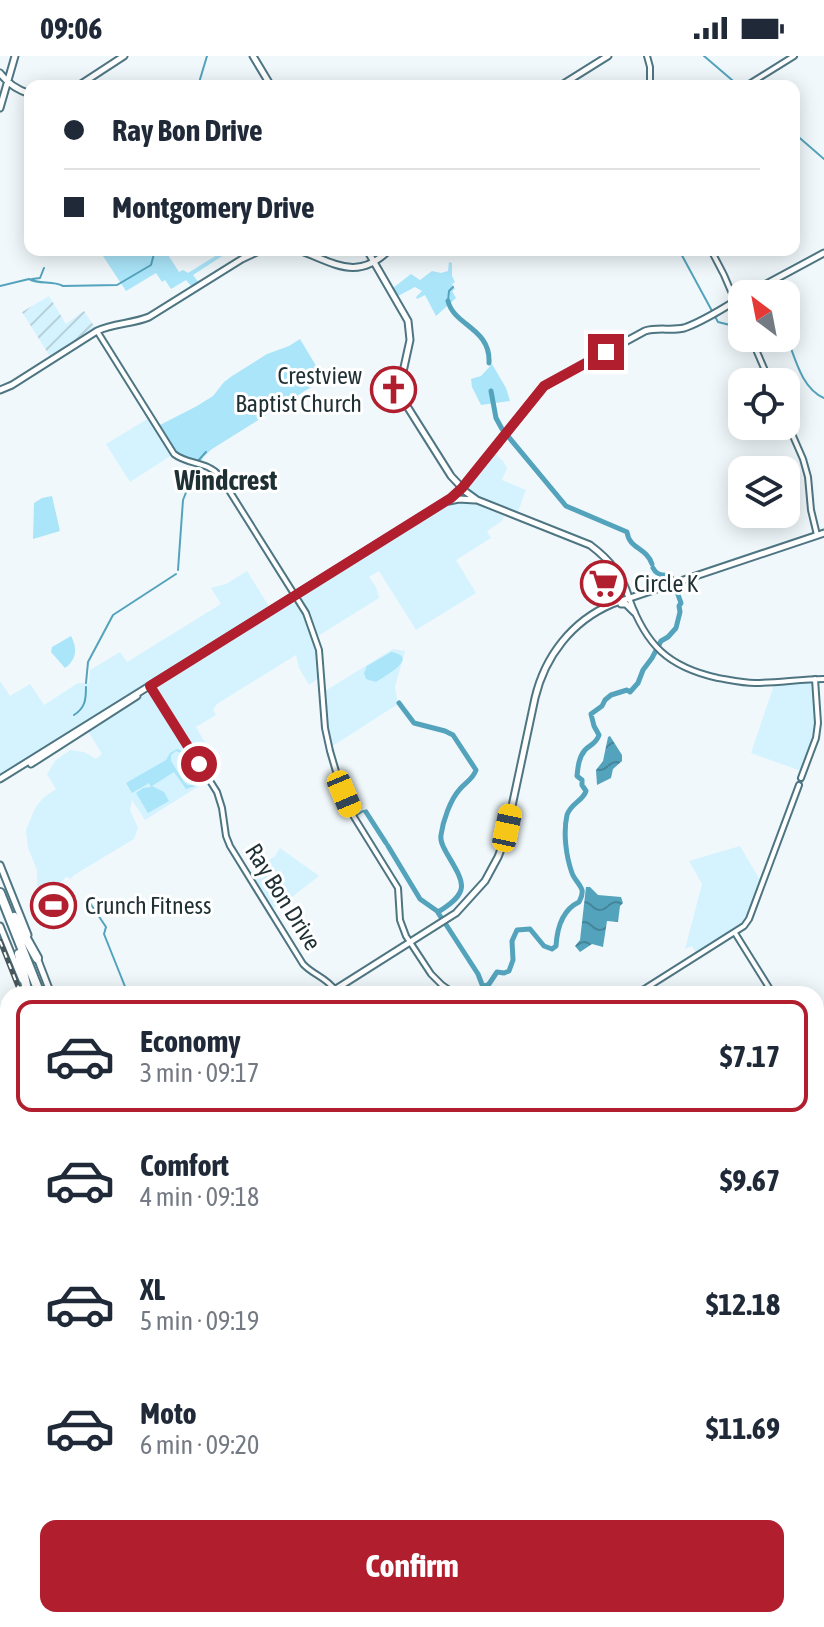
<!DOCTYPE html>
<meta charset="utf-8">
<style>
:root{--surface:#fff;--page:#f2f2f3;--text:#1f2937;--muted:#747a83;--line:#e0e1e3;--accent:#b11f2e}
body{margin:0;font-family:"Asap Condensed",sans-serif;background:var(--page);color:var(--text);height:100vh;display:flex;flex-direction:column;font-size:30px;white-space:nowrap}
*{box-sizing:border-box;margin:0}
p{font-size:26px;color:var(--muted)}
.icon{flex:none;width:44px;height:44px;fill:none;stroke:currentColor;stroke-width:2;stroke-linecap:round;stroke-linejoin:round}
.map{position:relative;flex:1;overflow:hidden}
.side{position:absolute;left:0px;top:930px;width:824px;height:642px;display:flex;flex-direction:column;background:var(--surface);border-radius:24px 24px 0 0;box-shadow:0 4px 20px #0003}
.side>*{flex:none}
.guide{position:absolute;left:24px;top:24px;width:776px;height:176px;border-radius:16px;box-shadow:0 4px 20px #0003;display:grid;align-content:center;height:176px;padding:0 40px;background:var(--surface)}
.needle{width:52px;rotate:328deg}
.tools{position:absolute;left:728px;top:224px;display:grid;gap:16px}
.tools a{display:grid;place-items:center;width:72px;height:72px;border-radius:16px;background:var(--surface);box-shadow:0 4px 20px #0003;font-size:40px}
.end{position:absolute;width:36px;height:36px;margin:-18px;border:10px solid #b11f2e;background:#fff;box-shadow:0 0 0 4px #fff}
.from{border-radius:50%}
.car{position:absolute;width:24px;height:48px;margin:-24px -12px;border-radius:10px;box-shadow:0 0 6px 2px #0007;background:linear-gradient(#f5c518 24%,#345 0 40%,#f5c518 0 76%,#345 0 86%,#f5c518 0)}
.guide b{display:flex;align-items:center;gap:28px;height:76px;font-size:30px}
.guide b+b{border-top:2px solid var(--line)}
.guide i{width:20px;height:20px;background:var(--text)}
ul{padding:14px 0 0;list-style:none}
li{display:flex;align-items:center;gap:24px;height:112px;margin:0 16px 12px;padding:0 24px;border:4px solid transparent;border-radius:16px}
li div{flex:1}
li b{display:block;font-size:30px}
li em{font-style:normal;font-weight:700}
li.active{border-color:var(--accent)}
li>.icon{width:72px;height:72px;stroke-width:1.5}
.primary-button{display:flex;gap:16px;margin-top:auto;padding:16px 40px}
.primary-button a{flex:1;height:92px;border-radius:16px;background:var(--accent);color:#fff;font-size:32px;font-weight:700;line-height:92px;text-align:center}
.status{display:flex;justify-content:space-between;align-items:center;height:56px;padding:0 40px;background:var(--surface);direction:ltr}
.status svg{height:22px;fill:currentColor}
.map>svg:first-child{display:block}
</style>
<div class="status"><b>09:06</b><svg viewBox="0 0 49 12"><path d="M0 12V9h3v3zM5 12V6h3v6zM10 12V3h3v9zM15 12V0h3v12zM26 1h20v11H26zM47 4h2v5h-2z"/></svg></div>
<div class="map">
<svg width="824" height="1571" viewBox="0 0 824 1571">
<defs>
<pattern id="industrial-furrows" width="10" height="10" patternUnits="userSpaceOnUse" patternTransform="scale(2)"><rect width="10" height="10" fill="#d5f3fe"/><path d="M-1 1l2-2M0 10L10 0M9 11l2-2" fill="none" stroke="#b6d1da"/></pattern>
<pattern id="forest-firs" width="22" height="20" patternUnits="userSpaceOnUse" patternTransform="scale(2)"><rect width="22" height="20" fill="#86d5f0"/><path d="M5 1l3.5 6h-7zM16 11l3.5 6h-7z" fill="#73b7ce"/></pattern>
<pattern id="water-waves" width="16" height="10" patternUnits="userSpaceOnUse" patternTransform="scale(2)"><rect width="16" height="10" fill="#54a3bc"/><path d="M0 5q4-4 8 0t8 0" fill="none" stroke="#45859a"/></pattern>
</defs>
<rect width="100%" height="100%" fill="#f0f8fb"/>
<path fill="#d5f3fe" d="M149,362L172,399L130,426L106,388Z
M492,395L503,405L507,412L502,424L526,434L518,456L475,439L469,434V426Z
M454,445L471,446L504,460L502,465L487,475L491,482L456,504L476,537L416,574L379,515L369,521L376,531L379,542L318,580L299,541Z
M247,515L270,552L0,721V625L10,640L30,628L44,649L78,627H89L90,614L120,596L127,606L221,548L211,532L226,528Z
M295,543L303,556L315,586L320,621L309,629L299,612L296,599L217,648L213,654L216,659L196,671L207,690L195,697L156,632Z
M393,593L405,595L395,631L398,648L331,691L325,658V635Z
M813,626L815,672L801,715L751,697L774,629Z
M151,635L207,725L145,764L132,744L130,754L138,772L134,783L74,819L71,823L66,821L55,832L37,840V814L28,792L26,774L35,752L43,742L56,733L47,718L55,705L70,694L84,696L96,703L102,698L88,675Z
M740,790L760,824L745,864L741,870L697,898L692,890L685,893L702,828L689,805Z
M280,792L319,820L292,841L271,853L249,818L275,800Z"/>
<path fill="url(#industrial-furrows)" d="M49,240L66,268L84,255L96,273L51,302L22,256Z
M313,1564H533L531,1571H317Z
M572,1564H667L664,1571H572Z"/>
<path fill="#abe5f9" fill-rule="evenodd" d="M99,194H165L179,216L183,214L188,217L225,194L227,197L193,219L199,227L192,231L186,224L171,233L165,224L162,226L156,217L126,235Z
M449,206L452,207V220L455,226L452,228L455,233L452,235L456,242L436,260L425,239L417,243L416,241L422,235L415,231L398,240L393,232L411,218L420,224L432,215L441,217L448,215Z
M300,283L324,323L212,393L203,401L201,406C174,402 171,391 158,370L197,350L213,340L224,326L232,320L267,298L289,290Z
M492,308L506,332L510,345L481,349L472,331L471,323L481,320Z
M52,440L60,475L33,483L34,447L42,442Z
M71,580C78,593 76,604 65,612L51,596L52,591Z
M391,596C421,601 385,620 376,626L366,623L364,617L367,610Z
M177,693C188,696 199,714 199,726L195,730L186,733L174,716L152,730L164,736L169,745L148,757L136,737L143,732L151,731L149,727L132,737L126,727L166,704L170,697ZM176,695L183,698L197,719V725L193,729H188L184,726L171,705V699Z"/>
<path fill="url(#forest-firs)" d="M0,1541L8,1543V1564H132L142,1571H0Z"/>
<path fill="url(#water-waves)" d="M610,680L622,699V705L613,713L611,722L597,729L596,714L603,705L608,681Z
M586,831H590L598,839L621,841L623,847L620,850L618,866L607,865L603,891L592,888L580,896L575,890L580,884Z"/>
<g fill="none" stroke-linecap="round" stroke-linejoin="round">
<path stroke="#54a3bc" stroke-width="2" d="M704,0L739,30
M198,30L207,0
M794,77L824,103
M679,194L718,266L730,269L742,265
M32,223L40,222L44,212
M0,230L29,223C40,229 52,224 63,230L117,229L151,209L155,194
M448,245L449,235L453,231
M786,279C795,301 801,332 824,342
M197,406L206,396
M178,514L183,444L197,409
M86,627L88,606L113,559L176,518
M74,659C85,652 86,644 86,631
M357,759L363,755L366,756
M90,847L106,871L104,878L128,938
M274,1564L277,1571
M698,1564L705,1571"/>
<path stroke="#54a3bc" stroke-width="5" d="M448,245C454,270 491,272 489,307
M491,335L496,362L502,373L566,450L627,476C629,493 646,491 652,508
M399,647L414,667L445,675L453,679L476,714C473,723 466,726 460,733C450,744 443,765 441,779C440,786 443,790 446,796C464,827 472,835 438,856
M366,756L386,787
M388,790L420,843L437,855L442,863
M445,867L478,918L483,931
M483,938V931L489,928L497,916L504,917L509,915L513,904L512,885L517,874L530,873L544,890L552,893L556,890C557,873 562,854 579,846C581,842 583,839 582,834C580,828 574,823 572,817C566,800 563,777 567,759C571,747 583,745 586,735L582,729V724L577,720C578,710 579,701 585,694C591,688 596,688 599,679L594,670L591,658L602,650L605,644L611,639L627,634L630,636L638,627L643,614L652,602L661,585L668,581L676,572L680,556L679,550L681,547L672,522L669,519C662,520 656,518 653,512
M816,1239V1247
M816,1298L824,1304"/>
<defs>
<path id="tertiary" d="M647,0L650,11V30
M746,30L794,0
M711,194L724,219L742,261
M97,275L174,398C188,409 207,405 220,420L306,557L319,594L325,672L330,695L340,729L354,761L398,832L400,864L406,880L431,918L442,929L455,938
M751,282L770,326
M786,364L803,403L808,421L811,454L817,479
M629,542C646,589 668,611 718,622C730,624 742,627 755,627C778,627 801,623 824,623
M150,630L217,736L222,752L226,780L230,790L303,908C313,919 326,921 335,934
M801,722L816,682L818,667L815,623
M735,877L773,938
M634,938L646,932L744,870L749,863L799,729
M816,1414L824,1390
M817,1414L824,1425
M0,1524L8,1519
M0,1539L8,1541
M135,1564L144,1571
M723,1571L727,1564"/>
<path id="secondary" d="M253,0L271,30
M0,17C7,27 18,34 30,38
M78,30L124,0
M560,30L608,0
M0,52L15,0
M298,194C332,205 356,227 389,194
M367,194L408,265L410,284L401,325L405,347L451,420L466,436L477,444L590,489C610,504 622,519 629,542
M748,238L824,197
M0,334L12,329L97,275C114,267 132,268 149,261L242,203L261,194
M449,445L459,443L475,444
M621,548H626L634,556
M31,708L137,640
M0,723L451,442L462,432L544,330L645,275C658,271 671,275 684,272C703,266 725,251 742,241
M0,809L28,879
M0,870L22,924
M36,899L51,938
M328,938L456,857L485,825L498,801L505,783L535,642C545,600 572,565 612,548L824,477
M816,1014L824,1009
M822,1018L824,1014
M0,1143L8,1138
M0,1503L8,1501
M310,1564L314,1571"/>
<path id="primary" d="M816,1291L824,1285
M669,1571L672,1564"/>
<path id="motorway" d="M0,837L40,938
M14,861L37,902
M19,898L28,938
M280,1564L283,1571
M296,1564L300,1571
M305,1564L309,1571"/>
</defs>
<use href="#tertiary" stroke="#4e7582" stroke-width="8"/>
<use href="#secondary" stroke="#4e7582" stroke-width="9"/>
<use href="#primary" stroke="#4e7582" stroke-width="10"/>
<use href="#motorway" stroke="#4e7582" stroke-width="12"/>
<use href="#tertiary" stroke="#fff" stroke-width="4"/>
<use href="#secondary" stroke="#fff" stroke-width="5"/>
<use href="#primary" stroke="#fff" stroke-width="6"/>
<use href="#motorway" stroke="#fff" stroke-width="8"/>
<defs>
<path id="rail" d="M0,885L21,938
M816,1154L824,1132
M271,1564L274,1571
M426,1571L437,1564
M529,1571L531,1564
M659,1571L662,1564"/>
</defs>
<use href="#rail" stroke="#48575c" stroke-width="5"/>
<use href="#rail" stroke="#fff" stroke-width="2" stroke-dasharray="6" stroke-linecap="butt"/>
</g>
<g fill="none" stroke-linecap="round" stroke-linejoin="round">
<path stroke="#b11f2e" stroke-width="10" d="M199,708L150,630L451,442L462,432L544,330L606,296"/>
</g>
<defs>
<symbol id="church-ring" viewBox="-11 -11 22 22"><circle r="9.5" fill="#fff" stroke="#b11f2e" stroke-width="1.5"/><path d="M-1.2-6h2.4v3.5h3.3v2.4h-3.3V6h-2.4V-.1h-3.3v-2.4h3.3Z" fill="#b11f2e"/></symbol>
<symbol id="supermarket-ring" viewBox="-11 -11 22 22"><circle r="9.5" fill="#fff" stroke="#b11f2e" stroke-width="1.5"/><path d="M-6-5.5h2.5l.6 2H6L4.5 2H-2.5L-4.4-4H-6ZM-1.5 3.2a1.3 1.3 0 1 0 .1 0ZM3 3.2a1.3 1.3 0 1 0 .1 0Z" fill="#b11f2e"/></symbol>
<symbol id="stadium-ring" viewBox="-11 -11 22 22"><circle r="9.5" fill="#fff" stroke="#b11f2e" stroke-width="1.5"/><path d="M0-5a6.5 5 0 1 0 0 10a6.5 5 0 1 0 0-10ZM-3.5-1.8h7v3.6h-7Z" fill="#b11f2e"/></symbol>
</defs>
<g fill-rule="evenodd">
<use href="#church-ring" x="368" y="308" width="51" height="51"/>
<use href="#supermarket-ring" x="578" y="502" width="51" height="51"/>
<use href="#stadium-ring" x="28" y="824" width="51" height="51"/>
</g>
<g text-anchor="middle" stroke-width="6" stroke-linejoin="round" paint-order="stroke">
<g font-size="24" fill="#1f3035" stroke="#fff" text-anchor="start">
<text x="362" y="328" text-anchor="end">Crestview<tspan x="362" dy="28">Baptist Church</tspan></text>
<text x="634" y="536">Circle K</text>
<text x="85" y="858">Crunch Fitness</text>
</g>
<g font-size="24" fill="#1f3035" stroke="#fff">
<text transform="translate(283 841) rotate(58)" y="8">Ray Bon Drive</text>
</g>
<g font-size="28" font-weight="bold" fill="#1f3035" stroke="#fff">
<text x="226" y="434">Windcrest</text>
</g>
</g>
</svg>
<div class="tools">
<a><svg class="needle" viewBox="-14 -14 28 28"><path d="M0-13l5 13h-10z" fill="#e53935"/><path d="M0 13l5-13h-10z" fill="#747a83"/></svg></a>
<a><svg class="icon" aria-label="locate" viewBox="0 0 24 24"><circle cx="12" cy="12" r="6"/><path d="M12 2v4M12 18v4M2 12h4M18 12h4"/></svg></a>
<a><svg class="icon" aria-label="layers" viewBox="0 0 24 24"><path d="M12 4l9 5-9 5-9-5zM3 14l9 5 9-5"/></svg></a>
</div>
<i class="end from" style="left:199px;top:708px"></i>
<i class="end" style="left:606px;top:296px"></i>
<i class="car" style="left:344px;top:738px;rotate:157deg"></i>
<i class="car" style="left:507px;top:772px;rotate:12deg"></i>
<div class="guide">
<b><i class="from"></i>Ray Bon Drive</b>
<b><i></i>Montgomery Drive</b>
</div>
<section class="side">
<ul>
<li class="active"><svg class="icon" aria-label="car" viewBox="0 0 24 24"><path d="M5 17H2v-5l4-1 3-4h7l3 4 3 1v5h-3M9 17h6M6 11h13"/><circle cx="7" cy="17" r="2"/><circle cx="17" cy="17" r="2"/></svg><div><b>Economy</b><p>3 min · 09:17</p></div><em>$7.17</em></li>
<li><svg class="icon" aria-label="car" viewBox="0 0 24 24"><path d="M5 17H2v-5l4-1 3-4h7l3 4 3 1v5h-3M9 17h6M6 11h13"/><circle cx="7" cy="17" r="2"/><circle cx="17" cy="17" r="2"/></svg><div><b>Comfort</b><p>4 min · 09:18</p></div><em>$9.67</em></li>
<li><svg class="icon" aria-label="car" viewBox="0 0 24 24"><path d="M5 17H2v-5l4-1 3-4h7l3 4 3 1v5h-3M9 17h6M6 11h13"/><circle cx="7" cy="17" r="2"/><circle cx="17" cy="17" r="2"/></svg><div><b>XL</b><p>5 min · 09:19</p></div><em>$12.18</em></li>
<li><svg class="icon" aria-label="car" viewBox="0 0 24 24"><path d="M5 17H2v-5l4-1 3-4h7l3 4 3 1v5h-3M9 17h6M6 11h13"/><circle cx="7" cy="17" r="2"/><circle cx="17" cy="17" r="2"/></svg><div><b>Moto</b><p>6 min · 09:20</p></div><em>$11.69</em></li>
</ul>
<div class="primary-button"><a>Confirm</a></div>
</section>
</div>
